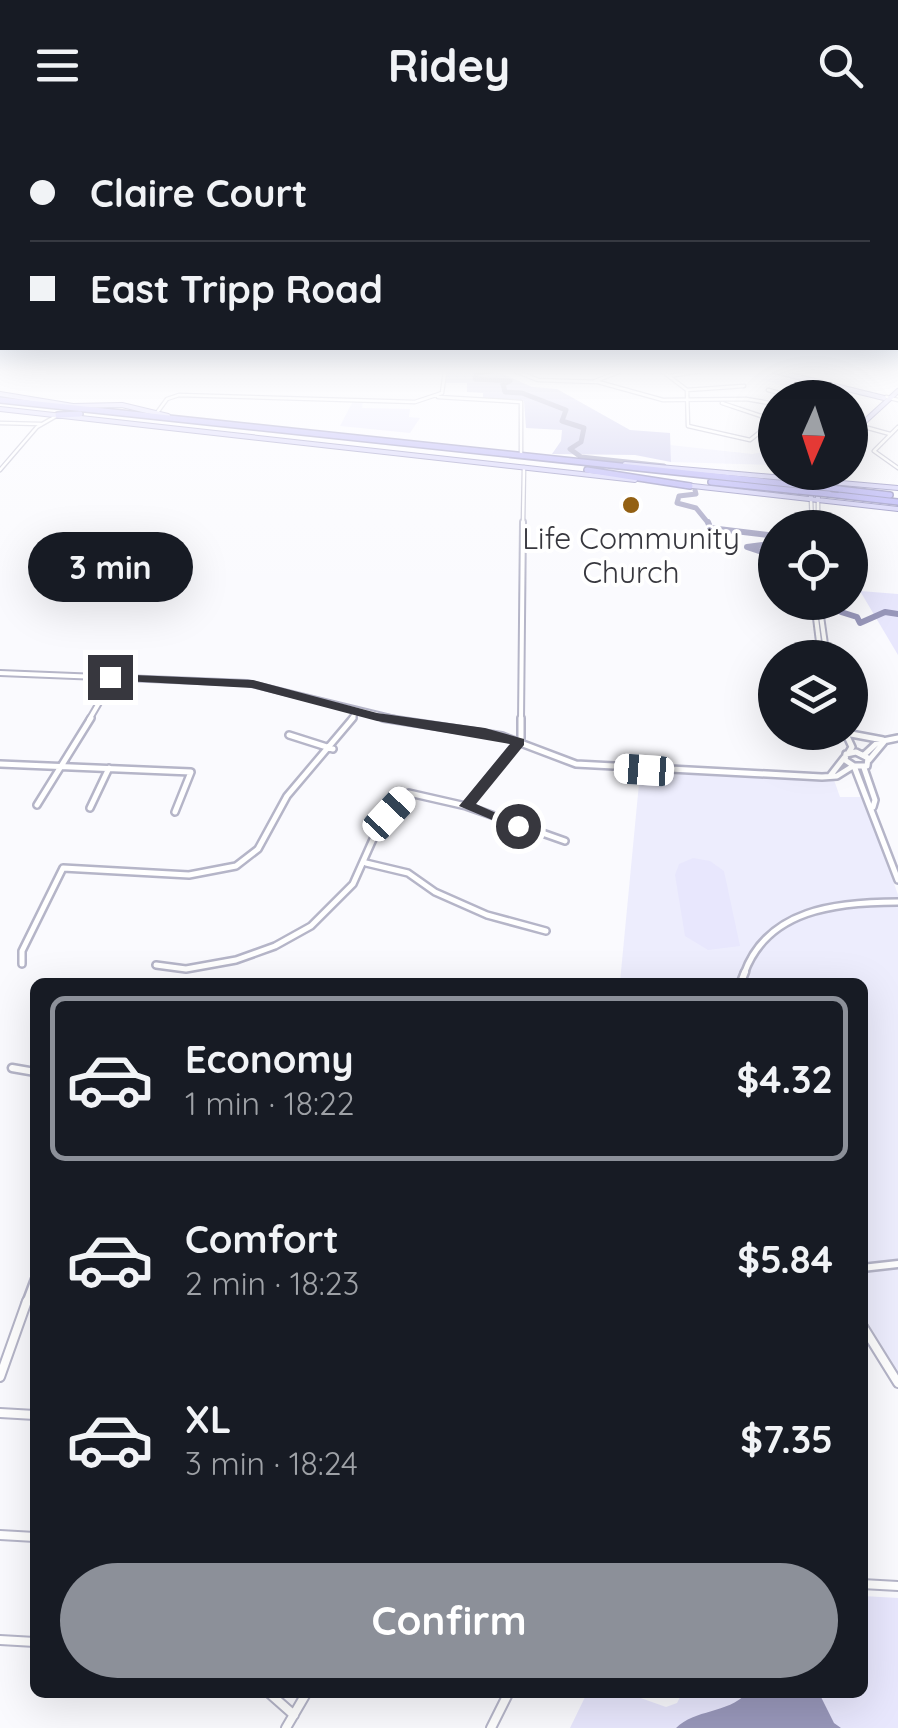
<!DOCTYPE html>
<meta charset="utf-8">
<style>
:root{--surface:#171b24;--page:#242831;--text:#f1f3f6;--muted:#9ea1a6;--line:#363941;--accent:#8c9099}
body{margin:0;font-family:Quicksand,sans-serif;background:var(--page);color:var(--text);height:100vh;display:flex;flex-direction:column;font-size:38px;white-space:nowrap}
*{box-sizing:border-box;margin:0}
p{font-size:32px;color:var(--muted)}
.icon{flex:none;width:55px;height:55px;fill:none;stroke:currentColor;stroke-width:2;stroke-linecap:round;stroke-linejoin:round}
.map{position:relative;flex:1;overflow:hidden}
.details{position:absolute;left:30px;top:848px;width:838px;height:720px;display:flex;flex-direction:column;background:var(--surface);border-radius:15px;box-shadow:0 10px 40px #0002}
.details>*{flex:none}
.banner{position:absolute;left:0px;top:0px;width:900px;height:220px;box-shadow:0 10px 40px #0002;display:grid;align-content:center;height:220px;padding:0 30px;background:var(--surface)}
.needle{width:65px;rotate:183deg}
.controls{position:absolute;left:758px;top:250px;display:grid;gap:20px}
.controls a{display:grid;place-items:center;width:110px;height:110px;border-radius:50%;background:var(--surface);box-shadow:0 10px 40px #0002;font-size:50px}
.end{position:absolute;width:45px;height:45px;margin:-22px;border:12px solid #37373e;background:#fff;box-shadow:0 0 0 5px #fff}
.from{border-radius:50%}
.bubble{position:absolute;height:70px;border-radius:35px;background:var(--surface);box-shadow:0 10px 40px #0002;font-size:32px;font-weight:800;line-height:70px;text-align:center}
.car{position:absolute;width:30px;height:60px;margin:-30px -15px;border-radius:12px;box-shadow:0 0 8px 2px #0007;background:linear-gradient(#fff 24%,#345 0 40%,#fff 0 76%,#345 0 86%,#fff 0)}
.banner b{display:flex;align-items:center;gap:35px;height:95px;font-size:38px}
.banner b+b{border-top:2px solid var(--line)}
.banner i{width:25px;height:25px;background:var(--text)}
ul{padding:18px 0 0;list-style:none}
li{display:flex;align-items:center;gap:30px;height:165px;margin:0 20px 15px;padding:0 10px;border:5px solid transparent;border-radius:15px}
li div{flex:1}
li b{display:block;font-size:38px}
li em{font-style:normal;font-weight:800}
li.active{border-color:var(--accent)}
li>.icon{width:90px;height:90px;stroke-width:1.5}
.primary-button{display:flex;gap:20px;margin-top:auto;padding:20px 30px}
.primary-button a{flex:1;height:115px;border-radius:60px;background:var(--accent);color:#fff;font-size:40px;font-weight:800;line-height:115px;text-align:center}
header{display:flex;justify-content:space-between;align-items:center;height:130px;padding:0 30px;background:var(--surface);font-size:45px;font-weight:800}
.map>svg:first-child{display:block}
</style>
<header><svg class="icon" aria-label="menu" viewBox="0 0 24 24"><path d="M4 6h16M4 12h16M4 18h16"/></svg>Ridey<svg class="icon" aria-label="search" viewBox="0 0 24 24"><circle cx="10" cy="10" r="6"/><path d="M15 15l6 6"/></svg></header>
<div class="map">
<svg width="898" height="1598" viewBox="0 0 898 1598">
<rect width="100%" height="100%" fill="#fafafe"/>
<path fill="#ededfd" d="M670,315L752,324L775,320V335L671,332Z
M640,643L834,650L840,667H864L898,765V1244L863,1184L862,852H620Z"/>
<path fill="#e8e7fd" d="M731,241H769L837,258L824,267Z
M353,271H363L362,278L410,279L409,287L420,288L410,303L340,296Z
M860,461L898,464V525Z
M693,728L710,731L724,741L740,816L708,820L685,806L675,745L679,734Z
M863,1466L898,1468V1598H570L587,1563L635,1566L666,1577L677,1573L682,1563L862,1562Z"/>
<path fill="#c9c8ed" d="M447,241H496L532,257L557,259L630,300L670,303L671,332L635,325L552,324L561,311L562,300L526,298L524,271L483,269V263L467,262V253H445Z"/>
<path fill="#9897ba" d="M747,1563H819L834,1593L841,1598H676C695,1579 727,1584 747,1563Z"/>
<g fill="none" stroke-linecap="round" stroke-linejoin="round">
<path stroke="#9897ba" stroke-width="5" d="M491,241L477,243L475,249L510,251L503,254L505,262L522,263L566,280L562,291L584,298L581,312L570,319L581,327L664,336
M695,360L696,364L679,366L677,373L696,378L709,394"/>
<path stroke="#9897ba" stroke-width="6" d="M708,392L710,398L768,405L770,414L747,417L768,424L775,436
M838,472L841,482L857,487L860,493L885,482L898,484"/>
<defs>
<path id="minor-far4" d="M515,241L538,250L598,252L663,270L746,269L775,274
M662,241L687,260L688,296L750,310L775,290
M669,246L701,241
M595,251L619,242
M687,260L744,256
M768,260L800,268
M438,267L521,272V324
M886,267L898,270
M722,273L773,290
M156,284L167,269L179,265L415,272L442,263L445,241
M0,293L41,294
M850,293L890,304
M898,297L874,321L898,338
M0,340L37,297L58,285
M811,369L812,394
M818,370V394
M523,394L524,337"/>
<path id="minor-far3" d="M812,392V398
M818,392V398
M814,472L821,528
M819,472L827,528
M0,543L247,553L399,590
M89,590L114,547
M351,590L356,582
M521,590L523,392"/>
<path id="minor-far2" d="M383,588L502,606L576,634L822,647L837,646L853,636
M845,602L852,617L849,622
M851,604L883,610
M289,605L333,619
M856,622L868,628L867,636H854L845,630L846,624Z
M864,625L878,612L898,608
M869,630L884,612
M0,634L191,642L175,682
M854,636L898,750
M864,638L875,670L873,677
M830,646L844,628
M37,675L91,588
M467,675L521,608V588
M90,678L109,638
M366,733L408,743L435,762L487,785L546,801
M22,834V821L63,738L189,745L236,736L258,719L287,666L353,588
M156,835L186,839L236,830L275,816L311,796L353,754L378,698L409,663L466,676L565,711
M744,844C767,779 837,772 898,772"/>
<path id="minor-far1" d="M741,852L745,842
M12,938L35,942
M862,1138L898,1134
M26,1173L35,1149"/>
<path id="minor" d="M862,1195L898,1253
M0,1247L27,1171
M0,1283L35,1285
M0,1405L35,1407
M862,1454L898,1456
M0,1510L35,1512
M268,1562L294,1585
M286,1598L307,1562
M491,1598L509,1562"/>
<path id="major" d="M774,241L884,268
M0,264L73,276L122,275L168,286
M0,279L635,350
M850,305L898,261
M625,334L898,358
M810,342L811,369
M818,342V370
M684,355L898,379"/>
<path id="highway" d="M0,270L798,355
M58,285L80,284
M587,340L690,356
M711,352L798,361
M839,359L890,365
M829,364L898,372"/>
</defs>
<use href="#minor-far4" stroke="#b5b5c8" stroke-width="5"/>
<use href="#minor-far3" stroke="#b5b5c8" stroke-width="8"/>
<use href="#minor-far2" stroke="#b5b5c8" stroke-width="10"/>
<use href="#minor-far1" stroke="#b5b5c8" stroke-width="11"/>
<use href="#minor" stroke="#b5b5c8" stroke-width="12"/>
<use href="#major" stroke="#827fb4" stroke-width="6"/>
<use href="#highway" stroke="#827fb4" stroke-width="8"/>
<use href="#minor-far4" stroke="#fff" stroke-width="2.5"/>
<use href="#minor-far3" stroke="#fff" stroke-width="4"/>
<use href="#minor-far2" stroke="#fff" stroke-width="5"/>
<use href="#minor-far1" stroke="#fff" stroke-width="6"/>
<use href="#minor" stroke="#fff" stroke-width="8"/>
<use href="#major" stroke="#cdcaf8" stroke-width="4"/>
<use href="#highway" stroke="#aba6f4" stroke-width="5"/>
<defs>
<path id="highway-bridge" d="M798,355L839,359
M798,361L829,364"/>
</defs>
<use href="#highway-bridge" stroke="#827fb4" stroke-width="8" stroke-linecap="butt"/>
<use href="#highway-bridge" stroke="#aba6f4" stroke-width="5"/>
</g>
<linearGradient id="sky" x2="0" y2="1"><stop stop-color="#88a8d6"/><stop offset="0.52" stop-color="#fdfdff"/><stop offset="1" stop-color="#fdfdff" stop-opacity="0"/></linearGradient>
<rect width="898" height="465" fill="url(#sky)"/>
<path fill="#37373e" d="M110,544L253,550L377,583L485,598L524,609V615L476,674L525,696L518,701L459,676L510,614L377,591L252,558L106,550V545Z"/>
<circle fill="#936013" stroke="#fff" stroke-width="4" cx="631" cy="375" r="10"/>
<g text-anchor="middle" stroke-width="8" stroke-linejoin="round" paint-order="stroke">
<g font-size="30" fill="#37373e" stroke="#fff">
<text x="631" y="419">Life Community<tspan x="631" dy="34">Church</tspan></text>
</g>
</g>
</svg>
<div class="controls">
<a><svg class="needle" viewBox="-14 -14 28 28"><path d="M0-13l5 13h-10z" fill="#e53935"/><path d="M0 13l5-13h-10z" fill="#9ea1a6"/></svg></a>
<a><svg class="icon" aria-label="locate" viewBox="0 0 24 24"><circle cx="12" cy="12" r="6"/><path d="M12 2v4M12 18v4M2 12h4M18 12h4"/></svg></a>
<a><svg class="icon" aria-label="layers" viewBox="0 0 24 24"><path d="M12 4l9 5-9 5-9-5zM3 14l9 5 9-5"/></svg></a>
</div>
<i class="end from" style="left:518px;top:696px"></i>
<i class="end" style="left:110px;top:547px"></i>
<div class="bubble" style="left:28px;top:402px;width:165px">3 min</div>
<i class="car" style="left:644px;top:640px;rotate:274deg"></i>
<i class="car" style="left:389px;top:684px;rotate:43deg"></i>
<div class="banner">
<b><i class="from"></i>Claire Court</b>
<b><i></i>East Tripp Road</b>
</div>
<section class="details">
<ul>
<li class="active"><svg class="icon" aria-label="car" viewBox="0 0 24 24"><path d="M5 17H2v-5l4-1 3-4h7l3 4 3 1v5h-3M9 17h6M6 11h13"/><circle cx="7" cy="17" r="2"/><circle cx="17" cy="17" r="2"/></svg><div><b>Economy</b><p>1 min · 18:22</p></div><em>$4.32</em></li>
<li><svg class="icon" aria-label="car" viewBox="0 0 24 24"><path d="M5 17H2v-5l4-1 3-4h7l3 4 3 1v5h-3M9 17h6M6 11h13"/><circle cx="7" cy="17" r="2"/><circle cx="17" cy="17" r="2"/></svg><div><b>Comfort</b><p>2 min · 18:23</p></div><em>$5.84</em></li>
<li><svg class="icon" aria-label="car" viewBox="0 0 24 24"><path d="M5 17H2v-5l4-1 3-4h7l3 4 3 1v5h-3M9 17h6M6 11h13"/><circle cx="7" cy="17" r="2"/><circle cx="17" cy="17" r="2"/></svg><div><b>XL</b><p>3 min · 18:24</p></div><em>$7.35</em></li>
</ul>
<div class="primary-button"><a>Confirm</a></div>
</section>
</div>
